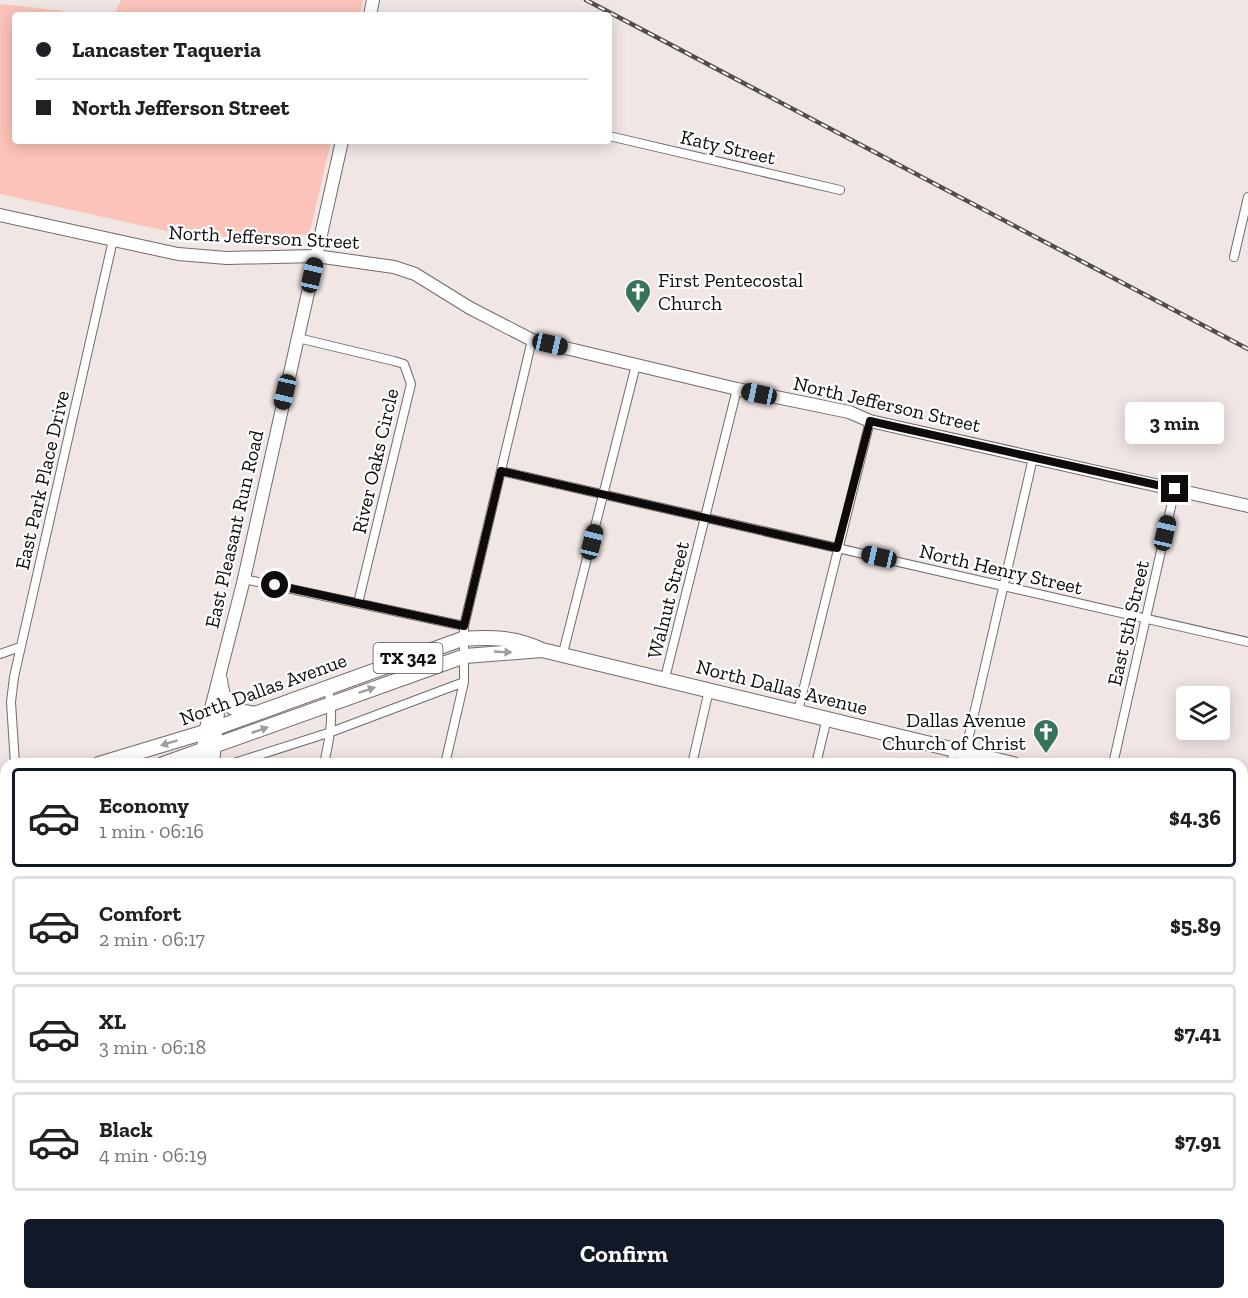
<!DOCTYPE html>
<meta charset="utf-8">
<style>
:root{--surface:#fff;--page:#f2f2f2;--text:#202124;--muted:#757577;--line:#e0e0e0;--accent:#111827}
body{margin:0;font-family:"Zilla Slab",serif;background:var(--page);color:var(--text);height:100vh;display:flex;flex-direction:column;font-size:22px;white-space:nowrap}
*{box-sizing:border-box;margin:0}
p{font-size:20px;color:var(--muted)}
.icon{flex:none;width:33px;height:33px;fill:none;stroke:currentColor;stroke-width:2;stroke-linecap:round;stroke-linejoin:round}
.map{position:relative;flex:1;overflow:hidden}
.sheet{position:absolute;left:0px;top:758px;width:1248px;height:542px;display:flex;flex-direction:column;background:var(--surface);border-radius:18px 18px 0 0;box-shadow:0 3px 15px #0003}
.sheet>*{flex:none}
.top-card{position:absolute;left:12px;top:12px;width:600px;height:132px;border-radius:6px;box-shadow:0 3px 15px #0003;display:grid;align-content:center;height:132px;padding:0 24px;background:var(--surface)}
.buttons{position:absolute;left:1176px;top:686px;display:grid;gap:12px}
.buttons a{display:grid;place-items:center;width:54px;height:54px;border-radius:6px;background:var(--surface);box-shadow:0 3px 15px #0003;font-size:30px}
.end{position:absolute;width:27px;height:27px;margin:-14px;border:8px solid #0e0b0a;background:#fff;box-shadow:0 0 0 3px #fff}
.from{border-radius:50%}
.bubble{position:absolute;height:42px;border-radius:6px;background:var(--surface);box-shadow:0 3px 15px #0003;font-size:20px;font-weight:800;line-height:42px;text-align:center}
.car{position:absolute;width:18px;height:36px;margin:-18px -9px;border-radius:8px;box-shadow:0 0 4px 2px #0007;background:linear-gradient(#222 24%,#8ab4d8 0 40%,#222 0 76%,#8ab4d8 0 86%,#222 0)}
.top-card b{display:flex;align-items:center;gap:21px;height:57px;font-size:22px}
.top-card b+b{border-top:2px solid var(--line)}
.top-card i{width:15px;height:15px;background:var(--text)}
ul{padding:10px 0 0;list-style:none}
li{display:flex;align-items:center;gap:18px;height:99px;margin:0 12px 9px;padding:0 12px;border:3px solid var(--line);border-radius:6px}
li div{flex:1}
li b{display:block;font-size:22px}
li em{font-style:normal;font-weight:800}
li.current{border-color:var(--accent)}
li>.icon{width:54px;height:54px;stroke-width:1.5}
.button{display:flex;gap:12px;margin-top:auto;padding:12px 24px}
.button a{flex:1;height:69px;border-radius:6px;background:var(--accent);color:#fff;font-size:24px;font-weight:800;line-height:69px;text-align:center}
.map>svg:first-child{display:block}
</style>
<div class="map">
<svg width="1248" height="1298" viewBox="0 0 1248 1298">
<rect width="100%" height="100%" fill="#f0e6e4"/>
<path fill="#fbc3b9" d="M121,0H363L360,15H114Z
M0,4L64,11L73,15H15V141H331L309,235L237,238L166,231L0,194Z"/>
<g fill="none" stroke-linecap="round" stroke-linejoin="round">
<defs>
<path id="street" d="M609,136L840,190
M1234,257L1248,197
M298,338L394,361L404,364L411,384L358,603
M501,471L1248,642
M244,579L464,626
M563,653L636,365
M0,654L20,647
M665,678L737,389
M798,711L870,421
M965,753L1033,458
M15,764L11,702L14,677L113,240
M231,764L331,732L464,682
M324,764C330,737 335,712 327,686
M445,764L464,682V626L532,340
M692,764L709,690
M816,764L827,718
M951,764L954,750
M1113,764L1175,489
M1242,837L1248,811
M0,1051L6,1028
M1242,1175L1248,1155
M222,1298L223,1293
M424,1298L425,1293
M570,1298L571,1293
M816,1298L818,1293
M1009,1298L1010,1293
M1202,1298L1203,1293"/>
<path id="secondary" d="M370,15L373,0
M0,215L178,254L227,258L316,256L394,267L415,274L470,308L532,340L737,389L849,412L870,421L1248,506
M201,764L205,732L243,583L342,141
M213,764L219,702
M1242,1145H1248
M0,1206L6,1198
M0,1229L6,1221
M0,1264H6"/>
<path id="primary" d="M220,680C222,701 230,711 251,713
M99,764L205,732L462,639C491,637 514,637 540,649
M163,764L465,656L542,650L1013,764
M0,801L6,798
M0,819L6,817
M1242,821L1248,824"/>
</defs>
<use href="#street" stroke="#736b69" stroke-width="10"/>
<use href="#secondary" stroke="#736b69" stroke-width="14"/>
<use href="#primary" stroke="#736b69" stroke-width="16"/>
<use href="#street" stroke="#fff" stroke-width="8"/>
<use href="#secondary" stroke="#fff" stroke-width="12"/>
<use href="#primary" stroke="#fff" stroke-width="14"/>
<defs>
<path id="rail" d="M586,0L1248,349"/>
</defs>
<use href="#rail" stroke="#524d4b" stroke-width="4.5"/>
<use href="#rail" stroke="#fff" stroke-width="2" stroke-dasharray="7" stroke-linecap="butt"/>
</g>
<defs><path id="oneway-solid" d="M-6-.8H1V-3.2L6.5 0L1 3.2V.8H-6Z" transform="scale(1.5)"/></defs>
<g fill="#9f9d9d">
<use href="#oneway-solid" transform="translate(503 652) rotate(3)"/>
<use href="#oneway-solid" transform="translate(367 690) rotate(-19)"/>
<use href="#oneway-solid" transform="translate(260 730) rotate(-19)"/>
<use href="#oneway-solid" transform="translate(169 743) rotate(163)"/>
</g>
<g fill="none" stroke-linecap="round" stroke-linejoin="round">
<path stroke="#0e0b0a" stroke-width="8" d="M275,585L464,626L501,471L837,548L870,421L1175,489"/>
</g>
<defs>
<symbol id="church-pin" viewBox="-11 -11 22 30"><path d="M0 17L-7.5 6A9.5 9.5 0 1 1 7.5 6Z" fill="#38735c" stroke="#fff"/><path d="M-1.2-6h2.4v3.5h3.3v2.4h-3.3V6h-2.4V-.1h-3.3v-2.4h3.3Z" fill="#fff"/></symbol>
</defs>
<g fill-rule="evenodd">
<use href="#church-pin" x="623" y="277" width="30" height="40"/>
<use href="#church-pin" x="1031" y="717" width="30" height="40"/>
</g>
<g text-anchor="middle" stroke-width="4.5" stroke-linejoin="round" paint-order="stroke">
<rect fill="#fff" stroke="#565454" stroke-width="1.5" x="373.5" y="643" width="69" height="30" rx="4.5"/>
<g font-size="18" font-weight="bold" fill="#0e0b0a">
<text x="408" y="664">TX 342</text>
</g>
<g font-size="20" fill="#0e0b0a" stroke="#fff">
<text transform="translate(728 147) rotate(13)" y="7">Katy Street</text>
<text transform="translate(264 237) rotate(3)" y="7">North Jefferson Street</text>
<text transform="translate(887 404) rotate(13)" y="7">North Jefferson Street</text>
<text transform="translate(375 461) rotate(-77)" y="7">River Oaks Circle</text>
<text transform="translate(42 480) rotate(-77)" y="7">East Park Place Drive</text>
<text transform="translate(234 529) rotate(-77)" y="7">East Pleasant Run Road</text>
<text transform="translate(1001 569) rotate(13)" y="7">North Henry Street</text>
<text transform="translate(668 600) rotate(-76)" y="7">Walnut Street</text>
<text transform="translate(1128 623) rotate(-77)" y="7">East 5th Street</text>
<text transform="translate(782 687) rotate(14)" y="7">North Dallas Avenue</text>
<text transform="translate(263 689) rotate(-20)" y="7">North Dallas Avenue</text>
</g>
<g font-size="20" fill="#0e0b0a" stroke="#fff" text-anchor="start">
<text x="658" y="287">First Pentecostal<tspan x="658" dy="23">Church</tspan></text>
<text x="1026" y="727" text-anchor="end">Dallas Avenue<tspan x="1026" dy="23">Church of Christ</tspan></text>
</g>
</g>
</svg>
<div class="buttons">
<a><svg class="icon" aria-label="layers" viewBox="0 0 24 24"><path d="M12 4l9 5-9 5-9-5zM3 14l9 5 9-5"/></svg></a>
</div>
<i class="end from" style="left:275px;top:585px"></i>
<i class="end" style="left:1175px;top:489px"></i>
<div class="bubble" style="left:1125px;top:402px;width:99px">3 min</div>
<i class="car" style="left:312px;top:275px;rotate:13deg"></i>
<i class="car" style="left:550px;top:344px;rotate:103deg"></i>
<i class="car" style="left:285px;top:392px;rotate:193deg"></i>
<i class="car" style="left:759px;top:394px;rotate:282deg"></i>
<i class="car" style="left:1165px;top:533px;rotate:13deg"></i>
<i class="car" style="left:592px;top:542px;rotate:14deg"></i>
<i class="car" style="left:879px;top:557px;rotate:283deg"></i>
<div class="top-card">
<b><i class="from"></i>Lancaster Taqueria</b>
<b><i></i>North Jefferson Street</b>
</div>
<section class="sheet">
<ul>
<li class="current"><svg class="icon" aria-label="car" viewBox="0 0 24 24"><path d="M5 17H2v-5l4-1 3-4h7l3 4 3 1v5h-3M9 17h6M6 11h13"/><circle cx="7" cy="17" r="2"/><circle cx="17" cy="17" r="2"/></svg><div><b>Economy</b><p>1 min · 06:16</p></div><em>$4.36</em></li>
<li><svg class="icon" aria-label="car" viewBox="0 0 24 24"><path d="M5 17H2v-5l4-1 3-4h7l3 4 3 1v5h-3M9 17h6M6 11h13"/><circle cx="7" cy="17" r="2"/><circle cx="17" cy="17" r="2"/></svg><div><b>Comfort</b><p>2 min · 06:17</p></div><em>$5.89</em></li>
<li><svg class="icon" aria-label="car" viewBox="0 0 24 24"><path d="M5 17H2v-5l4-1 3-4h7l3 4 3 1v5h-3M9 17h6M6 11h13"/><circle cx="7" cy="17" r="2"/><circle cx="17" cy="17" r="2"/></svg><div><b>XL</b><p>3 min · 06:18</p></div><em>$7.41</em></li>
<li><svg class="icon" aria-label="car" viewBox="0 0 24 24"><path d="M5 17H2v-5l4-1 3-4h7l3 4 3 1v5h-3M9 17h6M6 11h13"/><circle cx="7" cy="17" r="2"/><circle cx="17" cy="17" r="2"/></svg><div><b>Black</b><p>4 min · 06:19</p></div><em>$7.91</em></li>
</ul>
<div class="button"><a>Confirm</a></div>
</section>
</div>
